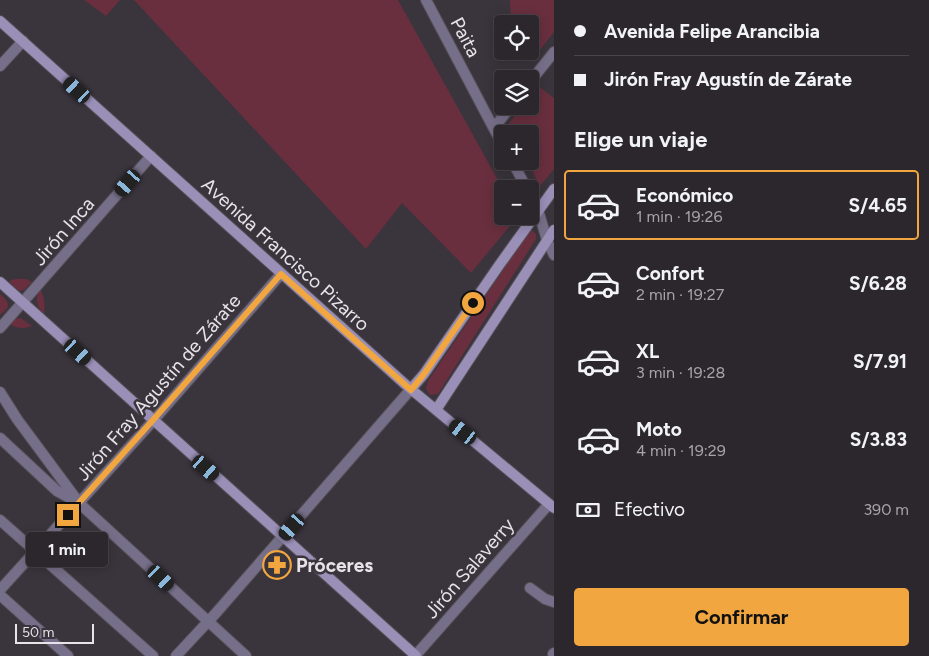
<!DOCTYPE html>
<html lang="es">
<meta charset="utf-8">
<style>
:root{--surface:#2c272d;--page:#342f35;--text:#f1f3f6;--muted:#a6a5aa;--line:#484449;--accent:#f1a63f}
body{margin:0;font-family:Figtree,sans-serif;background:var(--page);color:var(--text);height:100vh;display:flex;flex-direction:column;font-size:19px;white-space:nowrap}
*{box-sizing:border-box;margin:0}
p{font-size:16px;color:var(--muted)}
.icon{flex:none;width:28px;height:28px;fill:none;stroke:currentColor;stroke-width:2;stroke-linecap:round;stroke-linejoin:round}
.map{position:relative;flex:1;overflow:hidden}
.sheet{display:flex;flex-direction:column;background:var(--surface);width:375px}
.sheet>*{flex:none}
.banner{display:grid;align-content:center;height:110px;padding:0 20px;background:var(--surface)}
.buttons{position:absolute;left:494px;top:15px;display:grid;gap:10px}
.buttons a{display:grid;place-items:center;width:45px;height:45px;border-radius:5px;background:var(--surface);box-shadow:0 2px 12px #0003,0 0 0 1px var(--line);font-size:25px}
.scale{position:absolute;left:15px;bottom:12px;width:79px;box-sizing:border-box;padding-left:5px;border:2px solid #e7e3e8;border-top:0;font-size:14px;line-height:18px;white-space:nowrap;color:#e7e3e8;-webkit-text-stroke:4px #3a343c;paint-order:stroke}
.end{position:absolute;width:22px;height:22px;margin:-11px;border:6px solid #f1a63f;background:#111;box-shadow:0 0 0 2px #111}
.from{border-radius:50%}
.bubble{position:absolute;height:35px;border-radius:5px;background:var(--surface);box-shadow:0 2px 12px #0003,0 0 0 1px var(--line);font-size:16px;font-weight:700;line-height:35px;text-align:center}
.car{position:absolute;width:15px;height:30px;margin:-15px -8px;border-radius:6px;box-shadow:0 0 4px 1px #0007;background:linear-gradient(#222 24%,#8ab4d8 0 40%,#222 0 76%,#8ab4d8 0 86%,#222 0)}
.banner b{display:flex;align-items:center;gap:18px;height:48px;font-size:19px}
.banner b+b{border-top:1px solid var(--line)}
.banner i{width:12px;height:12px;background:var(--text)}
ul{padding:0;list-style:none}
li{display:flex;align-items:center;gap:15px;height:70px;margin:0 10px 8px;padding:0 10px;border:2px solid transparent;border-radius:5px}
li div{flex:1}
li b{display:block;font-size:19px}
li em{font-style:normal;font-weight:700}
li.on{border-color:var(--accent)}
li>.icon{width:45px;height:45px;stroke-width:1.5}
h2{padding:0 20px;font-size:22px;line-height:60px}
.pay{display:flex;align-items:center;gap:12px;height:55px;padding:0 20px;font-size:19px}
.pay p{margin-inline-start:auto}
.cta{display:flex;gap:10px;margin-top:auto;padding:10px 20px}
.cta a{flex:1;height:58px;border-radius:5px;background:var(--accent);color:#111;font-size:20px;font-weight:700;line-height:58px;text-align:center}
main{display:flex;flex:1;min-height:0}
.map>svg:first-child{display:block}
</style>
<main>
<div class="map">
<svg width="554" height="656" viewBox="0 0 554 656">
<rect width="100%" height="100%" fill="#3a343c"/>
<path fill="#692f3f" d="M84,0H120L106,16Z
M134,0H398L503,189L502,216H518L471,273L402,203L366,249Z
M510,0H554V32L535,56L512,57V51H530V24H511Z
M538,86L554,98V169L540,186L527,161H530V134H512L508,125L522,106H530V96Z
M531,229L536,234V239L438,394L430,395L426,389L428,381Z
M17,279H26L32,282L24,290L19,291L10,282L11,280Z
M40,289C45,297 45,305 44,314C36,307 35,298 40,289Z
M0,294C10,302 11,307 0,315Z
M21,318L32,326C24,329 16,329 10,324L14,319Z"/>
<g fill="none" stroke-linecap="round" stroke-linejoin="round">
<defs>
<path id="street" d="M426,0L502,144
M0,66L23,41
M530,82L554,52
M494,128L511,106
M512,161L527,189
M530,194L538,210L547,240L554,255
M0,328L151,156
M0,392L17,419L77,500
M0,438L57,491L79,503L246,656
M0,520L153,656
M530,588L545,599L554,602
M0,590L153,421L281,274
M0,595L68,656
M553,654L554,653
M176,656L216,613L411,389
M415,656L549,504"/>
<path id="secondary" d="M0,21L406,385L554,508
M0,282L416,656
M411,389L424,374L500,264L554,189
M436,410L554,230"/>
</defs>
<use href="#street" stroke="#565058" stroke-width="12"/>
<use href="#secondary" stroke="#565058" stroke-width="12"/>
<use href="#street" stroke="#766f89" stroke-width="10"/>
<use href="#secondary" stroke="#9a8fb7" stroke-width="10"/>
</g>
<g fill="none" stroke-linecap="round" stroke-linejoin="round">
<path stroke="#f1a63f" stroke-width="6" d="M68,515L153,420L281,274L411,390L424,374L473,303"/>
</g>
<defs>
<symbol id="pharmacy-ring" viewBox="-11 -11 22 22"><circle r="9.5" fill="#3a343c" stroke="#f1a63f" stroke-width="1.5"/><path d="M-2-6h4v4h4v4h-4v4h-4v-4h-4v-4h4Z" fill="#f1a63f"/></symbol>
</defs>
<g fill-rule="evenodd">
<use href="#pharmacy-ring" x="261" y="549" width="32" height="32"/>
</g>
<g text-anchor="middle" stroke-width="5" stroke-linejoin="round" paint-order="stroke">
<g font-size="19" fill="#e7e3e8" stroke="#3a343c">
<text transform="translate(466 37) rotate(62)" y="7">Paita</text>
<text transform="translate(63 231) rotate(-49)" y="7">Jirón Inca</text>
<text transform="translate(286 254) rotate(42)" y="7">Avenida Francisco Pizarro</text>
<text transform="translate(158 387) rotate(-49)" y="7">Jirón Fray Agustín de Zárate</text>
<text transform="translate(469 568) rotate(-49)" y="7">Jirón Salaverry</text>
</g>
<g font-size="19" font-weight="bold" fill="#e7e3e8" stroke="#3a343c" text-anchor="start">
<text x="296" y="572">Próceres</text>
</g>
</g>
</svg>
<div class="buttons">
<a><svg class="icon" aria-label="locate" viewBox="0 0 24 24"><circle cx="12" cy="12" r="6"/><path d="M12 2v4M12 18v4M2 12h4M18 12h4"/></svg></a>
<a><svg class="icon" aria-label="layers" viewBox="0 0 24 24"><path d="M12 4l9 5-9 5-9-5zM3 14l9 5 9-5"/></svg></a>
<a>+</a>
<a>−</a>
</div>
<div class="scale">50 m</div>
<i class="end from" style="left:473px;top:303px"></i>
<i class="end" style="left:68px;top:515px"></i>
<div class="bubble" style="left:26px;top:532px;width:82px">1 min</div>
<i class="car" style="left:77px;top:90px;rotate:312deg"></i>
<i class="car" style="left:128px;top:183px;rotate:221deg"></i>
<i class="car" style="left:78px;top:352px;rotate:132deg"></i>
<i class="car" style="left:463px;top:432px;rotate:308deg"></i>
<i class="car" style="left:206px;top:468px;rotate:131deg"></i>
<i class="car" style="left:292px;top:527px;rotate:221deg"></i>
<i class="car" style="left:161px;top:578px;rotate:133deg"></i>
</div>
<section class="sheet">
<div class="banner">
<b><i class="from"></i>Avenida Felipe Arancibia</b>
<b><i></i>Jirón Fray Agustín de Zárate</b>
</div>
<h2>Elige un viaje</h2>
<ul>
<li class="on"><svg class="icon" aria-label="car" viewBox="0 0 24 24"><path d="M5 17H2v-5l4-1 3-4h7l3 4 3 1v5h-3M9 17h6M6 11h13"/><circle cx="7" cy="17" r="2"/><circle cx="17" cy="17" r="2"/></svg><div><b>Económico</b><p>1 min · 19:26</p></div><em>S/4.65</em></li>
<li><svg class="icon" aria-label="car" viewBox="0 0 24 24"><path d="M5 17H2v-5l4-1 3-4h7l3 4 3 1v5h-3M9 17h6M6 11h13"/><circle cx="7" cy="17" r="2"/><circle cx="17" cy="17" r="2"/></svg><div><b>Confort</b><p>2 min · 19:27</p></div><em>S/6.28</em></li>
<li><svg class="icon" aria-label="car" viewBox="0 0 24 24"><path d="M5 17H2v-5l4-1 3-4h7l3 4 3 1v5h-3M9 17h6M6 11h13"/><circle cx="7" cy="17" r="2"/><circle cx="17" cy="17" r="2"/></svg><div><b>XL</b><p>3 min · 19:28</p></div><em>S/7.91</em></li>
<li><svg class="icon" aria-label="car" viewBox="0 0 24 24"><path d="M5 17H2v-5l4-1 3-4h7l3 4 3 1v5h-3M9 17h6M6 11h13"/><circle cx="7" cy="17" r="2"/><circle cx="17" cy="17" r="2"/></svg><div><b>Moto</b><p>4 min · 19:29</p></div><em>S/3.83</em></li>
</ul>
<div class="pay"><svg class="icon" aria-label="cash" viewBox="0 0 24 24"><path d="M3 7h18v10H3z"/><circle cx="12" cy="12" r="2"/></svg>Efectivo<p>390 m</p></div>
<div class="cta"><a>Confirmar</a></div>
</section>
</main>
